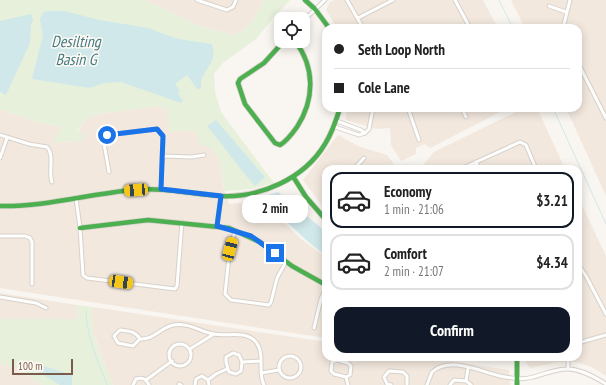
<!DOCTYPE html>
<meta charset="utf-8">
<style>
:root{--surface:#fff;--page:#f6f6f6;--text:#222;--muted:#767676;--line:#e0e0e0;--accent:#111827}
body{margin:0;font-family:"PT Sans Narrow",sans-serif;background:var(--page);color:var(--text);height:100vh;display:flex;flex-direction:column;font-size:15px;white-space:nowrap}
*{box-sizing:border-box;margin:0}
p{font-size:13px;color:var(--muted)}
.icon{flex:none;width:22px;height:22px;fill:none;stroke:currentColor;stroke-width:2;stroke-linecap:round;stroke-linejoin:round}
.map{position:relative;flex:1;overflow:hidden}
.side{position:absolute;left:322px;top:165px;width:260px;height:196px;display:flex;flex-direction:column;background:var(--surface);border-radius:12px;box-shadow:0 2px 10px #0003}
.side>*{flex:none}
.hud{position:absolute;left:322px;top:24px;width:260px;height:88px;border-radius:12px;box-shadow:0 2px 10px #0003;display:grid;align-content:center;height:88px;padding:0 12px;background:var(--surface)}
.buttons{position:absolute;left:274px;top:12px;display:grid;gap:8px}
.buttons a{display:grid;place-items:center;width:36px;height:36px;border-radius:8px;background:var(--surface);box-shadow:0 2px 10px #0003;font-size:20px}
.scale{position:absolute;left:12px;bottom:10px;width:61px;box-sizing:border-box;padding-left:4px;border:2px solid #7a5c4d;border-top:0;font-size:11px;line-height:14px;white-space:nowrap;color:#7a5c4d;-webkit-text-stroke:3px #fffaf3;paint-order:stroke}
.end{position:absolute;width:18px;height:18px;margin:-9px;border:5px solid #1a73e8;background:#fff;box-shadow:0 0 0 2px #fff}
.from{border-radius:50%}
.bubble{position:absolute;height:28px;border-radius:12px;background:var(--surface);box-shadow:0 2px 10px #0003;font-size:13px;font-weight:700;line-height:28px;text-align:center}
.car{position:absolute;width:12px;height:24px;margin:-12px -6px;border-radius:5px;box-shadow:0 0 3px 1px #0007;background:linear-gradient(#f5c518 24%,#345 0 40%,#f5c518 0 76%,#345 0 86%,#f5c518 0)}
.hud b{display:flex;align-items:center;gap:14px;height:38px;font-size:15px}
.hud b+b{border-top:1px solid var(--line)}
.hud i{width:10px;height:10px;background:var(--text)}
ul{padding:7px 0 0;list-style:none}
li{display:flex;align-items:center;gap:12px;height:56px;margin:0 8px 6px;padding:0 4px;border:2px solid var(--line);border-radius:12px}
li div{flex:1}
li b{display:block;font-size:15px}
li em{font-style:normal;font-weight:700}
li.active{border-color:var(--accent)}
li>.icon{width:36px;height:36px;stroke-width:1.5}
.cta{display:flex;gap:8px;margin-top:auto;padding:8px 12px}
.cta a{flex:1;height:46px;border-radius:12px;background:var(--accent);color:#fff;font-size:16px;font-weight:700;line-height:46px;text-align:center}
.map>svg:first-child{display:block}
</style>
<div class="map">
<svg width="606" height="385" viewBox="0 0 606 385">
<rect width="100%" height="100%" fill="#f9f5f0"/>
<path fill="#f2e8de" d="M145,0H264L256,16L245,30L234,35L202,27Z
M334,0H483L498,28H337L326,10L330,2Z
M511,0H606V196L566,108H578V28H525Z
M159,106L167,109L170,131H196L205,145L209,146L214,151L220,160L223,185L229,204L257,201L269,207L301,239L326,257V338L0,288V109L40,123L62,127L54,143L72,141L85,120L96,114Z
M347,108H508L430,148L425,144L416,148V154L401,161L391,145L390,128L376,129L346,120Z
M524,108H537L565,169H420L434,152Z
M338,135L360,147L387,155L394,164L391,169H326V211L303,180Z
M578,197L606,256V376L592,367L576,362H558L530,368L526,362L525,357H578Z
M0,293L77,305L78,319H0Z
M93,307L326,342V357H423L509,370L510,385H113L100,353L94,334L91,316Z
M0,363L21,371L42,385H0Z"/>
<path fill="#e7f0db" d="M0,0H145L202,27L234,35L245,30L256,16L264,0H290L273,18L256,39L223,63L214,74L215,92L221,112L274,183L251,189L225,191C220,175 224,145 200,145L196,131H170L167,126L169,123L167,109L159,106L96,114L85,120L77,131L84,135L82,142L72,141L53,143L62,127L40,123L0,109Z
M77,305L93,307C88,333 104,361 113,385H42L21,371L0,363V319H78Z"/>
<path fill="#d0e8ea" d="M48,11H65L99,20L148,28L178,39L212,44C218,67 201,66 201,88L198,90L187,75L175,84L180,91L178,94L183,101L181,103L121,82L104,83L90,88L32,79L43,35L40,19L43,12Z
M31,14L33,20L31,24L30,43L6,95L0,92V21Z
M216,120L265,177L255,186C238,167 224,146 207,126Z
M278,192L326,232V255C301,239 283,215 259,198Z
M37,364L72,375V385H60L37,371L35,368Z"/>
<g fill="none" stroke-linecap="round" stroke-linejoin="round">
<path stroke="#d0e8ea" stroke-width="1" d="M499,0L513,28
M553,108L606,224
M86,312C87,339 98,361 107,385"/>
<defs>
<path id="street" d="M197,0L227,10L233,7L236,0
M347,0L363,28
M455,0L470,28
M549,6L566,12
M358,18L393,0
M303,21L325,0
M563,28L570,0
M578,63L606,118
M408,108L419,140
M462,108L466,117
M337,121L361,130L365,133
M335,127L359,135L365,133
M365,133L369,129L373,108
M0,135L29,144L47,147C55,155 48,172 52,182
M162,156L192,157L204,155
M0,158L7,138
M476,162L479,169
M354,169L364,158
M461,169L520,142L526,145L536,169
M109,172L103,138L107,135L157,129L163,136L161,189
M76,198L80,228L83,275L87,278L175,289L177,286L182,222
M217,226L221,196
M235,230L229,256L225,294L231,300L269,305L271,302L277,278L286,262
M0,236H25L30,238L32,242V284
M578,264L586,276L606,314
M0,297L36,303L46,308
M314,328L321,299L326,288
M140,339L133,346L118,343L114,336L120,330C129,331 135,331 140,339C154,340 160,328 173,325C188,322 201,332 214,334C227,337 244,330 255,341C266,352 257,372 264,385
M578,343L606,335
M169 355a11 11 0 1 1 22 0a11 11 0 1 1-22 0Z
M190,349L214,334
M233,353L239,355L242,362L241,371L236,374L229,372L226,362V357Z
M279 367a11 11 0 1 1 22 0a11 11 0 1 1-22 0Z
M568,357V369
M337,360L348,363L351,366L350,375L346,377L334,374L331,371L332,362Z
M242,362L261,361
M261,373L279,370
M346,377L348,385
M146,380L172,361
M208,380L216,374L227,369
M466,381L468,368
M179,384L181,385
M133,385L136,379C143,377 146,379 149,385
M195,385L196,379L202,376L208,380L209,385
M391,385L387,384L384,377L389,371L403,372L407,376V384
M427,385L432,372C450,356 479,371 500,376C509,378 524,380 533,377C545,374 557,368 569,369C583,370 595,377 606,384
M450,385L454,380L466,381L471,385"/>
<path id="fast" d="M305,0L315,9L329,28
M284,41L264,63L240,79L238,83L245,104L275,143L280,145C287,141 292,134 297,127C315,99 315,67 295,41
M294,178L306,197L326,220
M0,206C45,207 88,194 133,190C164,187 190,194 220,196C260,198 304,179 325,144C332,133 336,121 340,108
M80,228L148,220L229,228L260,242L292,266L326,285
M517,357V385"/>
</defs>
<use href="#street" stroke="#d7d1cb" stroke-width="5"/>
<use href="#fast" stroke="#d9d2cb" stroke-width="6"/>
<use href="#street" stroke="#fefefd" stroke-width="3"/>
<use href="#fast" stroke="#4caf50" stroke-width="4.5"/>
</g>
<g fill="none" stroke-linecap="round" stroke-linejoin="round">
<path stroke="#1a73e8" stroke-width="5" d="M107,135L157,129L163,136L161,189L221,196L217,226L251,236L275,253"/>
</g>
<g text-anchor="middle" stroke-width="3" stroke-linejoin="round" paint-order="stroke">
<g font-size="16" font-style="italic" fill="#437c86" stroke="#fffaf3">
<text x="76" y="47">Desilting<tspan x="76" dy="18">Basin G</tspan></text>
</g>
</g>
</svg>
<div class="buttons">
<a><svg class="icon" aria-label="locate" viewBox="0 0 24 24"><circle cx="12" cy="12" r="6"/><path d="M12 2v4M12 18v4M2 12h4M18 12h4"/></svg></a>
</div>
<div class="scale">100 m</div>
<i class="end from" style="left:107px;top:135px"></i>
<i class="end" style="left:275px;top:253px"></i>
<div class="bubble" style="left:242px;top:195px;width:66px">2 min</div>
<i class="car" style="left:136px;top:190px;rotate:266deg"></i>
<i class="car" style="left:230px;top:249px;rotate:15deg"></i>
<i class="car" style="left:121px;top:282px;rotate:98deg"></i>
<div class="hud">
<b><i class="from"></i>Seth Loop North</b>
<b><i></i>Cole Lane</b>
</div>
<section class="side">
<ul>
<li class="active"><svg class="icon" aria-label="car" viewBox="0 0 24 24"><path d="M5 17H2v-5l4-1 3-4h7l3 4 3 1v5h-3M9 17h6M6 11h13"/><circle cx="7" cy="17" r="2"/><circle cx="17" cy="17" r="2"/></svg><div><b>Economy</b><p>1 min · 21:06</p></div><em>$3.21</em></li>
<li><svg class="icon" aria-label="car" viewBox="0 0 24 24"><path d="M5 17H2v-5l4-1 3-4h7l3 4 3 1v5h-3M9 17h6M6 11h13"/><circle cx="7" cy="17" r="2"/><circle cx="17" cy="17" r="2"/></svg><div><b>Comfort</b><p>2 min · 21:07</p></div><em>$4.34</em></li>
</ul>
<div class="cta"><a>Confirm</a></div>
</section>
</div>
